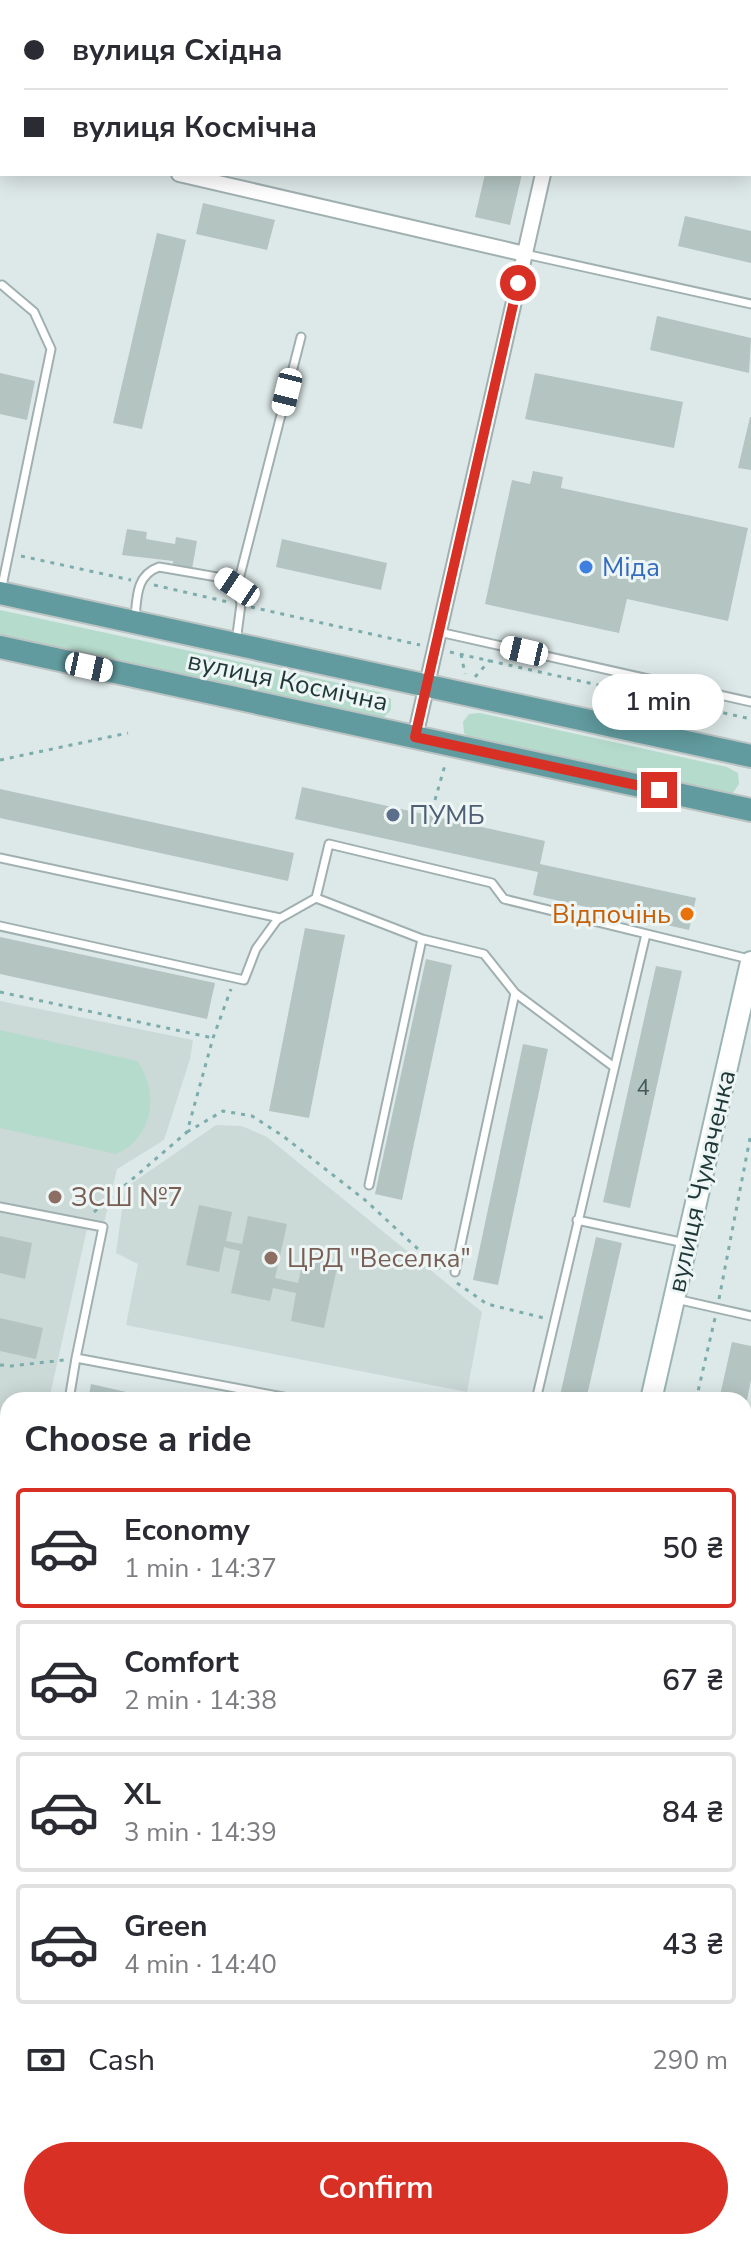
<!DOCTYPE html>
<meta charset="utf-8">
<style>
:root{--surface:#fff;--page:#f7f7f7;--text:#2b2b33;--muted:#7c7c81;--line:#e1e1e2;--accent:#d93025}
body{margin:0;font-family:"Nunito Sans",sans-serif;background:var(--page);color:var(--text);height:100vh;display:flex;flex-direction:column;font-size:30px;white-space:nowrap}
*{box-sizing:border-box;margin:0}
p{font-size:26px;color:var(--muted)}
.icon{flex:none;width:44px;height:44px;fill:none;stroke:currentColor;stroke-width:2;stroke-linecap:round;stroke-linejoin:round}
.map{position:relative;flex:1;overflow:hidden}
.details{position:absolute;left:0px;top:1392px;width:752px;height:858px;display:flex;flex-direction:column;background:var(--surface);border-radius:24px 24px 0 0;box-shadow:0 4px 20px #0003}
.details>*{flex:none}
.banner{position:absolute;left:0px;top:0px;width:752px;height:176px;box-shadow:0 4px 20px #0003;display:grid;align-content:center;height:176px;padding:0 24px;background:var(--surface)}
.end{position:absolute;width:36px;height:36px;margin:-18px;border:10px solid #d93025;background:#fff;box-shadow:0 0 0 4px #fff}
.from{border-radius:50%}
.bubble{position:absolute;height:56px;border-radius:28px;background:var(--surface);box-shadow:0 4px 20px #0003;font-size:26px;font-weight:600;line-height:56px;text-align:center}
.car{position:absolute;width:24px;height:48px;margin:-24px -12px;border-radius:10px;box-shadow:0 0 6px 2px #0007;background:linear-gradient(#fff 24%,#345 0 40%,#fff 0 76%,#345 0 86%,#fff 0)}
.banner b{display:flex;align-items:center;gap:28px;height:76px;font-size:30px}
.banner b+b{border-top:2px solid var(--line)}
.banner i{width:20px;height:20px;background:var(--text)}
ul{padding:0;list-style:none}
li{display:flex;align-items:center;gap:24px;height:120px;margin:0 16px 12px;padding:0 8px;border:4px solid var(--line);border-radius:8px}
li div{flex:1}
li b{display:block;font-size:30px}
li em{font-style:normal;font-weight:600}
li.current{border-color:var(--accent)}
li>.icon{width:72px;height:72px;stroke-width:1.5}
h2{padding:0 24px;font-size:36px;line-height:96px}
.pay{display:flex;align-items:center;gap:20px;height:88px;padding:0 24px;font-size:30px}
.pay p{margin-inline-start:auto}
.button{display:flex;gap:16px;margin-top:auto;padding:16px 24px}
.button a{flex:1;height:92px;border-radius:48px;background:var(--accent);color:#fff;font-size:32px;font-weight:600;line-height:92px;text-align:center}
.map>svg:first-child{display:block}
</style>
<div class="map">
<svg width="751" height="2249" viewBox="0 0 751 2249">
<rect width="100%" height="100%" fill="#dde9e8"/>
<path fill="#cbd9d7" d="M0,1001L193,1040L190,1059L164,1140L117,1169L103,1227L88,1224L49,1400H8V1444L0,1443Z
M216,1125L242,1126L267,1137L482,1312L467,1392L126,1325L138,1264L116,1253L125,1188Z"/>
<path fill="#b5dbcc" d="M0,610L380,692L391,699V710L382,719L0,639Z
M480,713L727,767L738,773L739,784L733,793H721L472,741L464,733L463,722L469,714Z
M0,1030L137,1061C160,1091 153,1139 116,1154L0,1128Z
M744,1959L751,1961V2249H623L625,2242H744Z
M502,2242H605L604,2249H500Z"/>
<path fill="#b3c4c1" d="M485,174H522L510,225L475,217Z
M203,203L275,220L267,250L196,234Z
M685,216L751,231V263L678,246Z
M157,233L186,240L142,429L113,423Z
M657,316L751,338L749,373L650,350Z
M0,373L35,381L27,420L0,414Z
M535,373L683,402L674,448L525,419Z
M750,417H751V470L738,468Z
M533,471L563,477L561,488L748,528L728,621L627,599L619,633L485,604L512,480L530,484Z
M127,529L147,532L146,539L175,544L176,537L197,541L192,569L173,565V561L122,555Z
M282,539L387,563L381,590L276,567Z
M302,787L545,841L540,864L696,898L689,930L533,895L538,872L295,819Z
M0,789L294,853L288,881L0,818Z
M305,928L345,935L309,1118L269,1111Z
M0,937L215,983L207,1019L0,974Z
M426,959L452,965L402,1200L375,1194Z
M656,966L682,971L630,1208L603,1202Z
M523,1044L548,1049L498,1285L473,1280Z
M199,1205L232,1212L226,1241L242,1244L248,1216L287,1224L275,1278L298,1283L304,1256L338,1263L324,1328L291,1321L296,1293L273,1288L270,1301L231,1293L240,1251L224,1247L219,1272L186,1265Z
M0,1236L32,1243L25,1279L0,1273Z
M596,1237L622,1243L586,1400H559Z
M0,1318L43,1328L36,1359L0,1351Z
M732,1342L751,1346V1380L747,1400H719Z
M91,1384L157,1399L156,1400H88Z
M7,1603H8V1630L1,1628Z
M744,1626L751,1628V1743L745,1768Z
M0,1701L8,1702V1720L1,1753Z
M744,1876L751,1877V1908L744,1906Z
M203,2242H243L237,2249H196Z"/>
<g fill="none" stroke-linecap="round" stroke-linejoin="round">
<defs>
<path id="lane" d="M525,254L751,304
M1,591L51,349L34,312L2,285
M135,618C137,597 136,575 159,567L223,578L237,587L238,591
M439,632L751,702
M236,642L241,604L237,587L301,337
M0,858L280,918
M316,898L422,939
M0,926L244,980L256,949L277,920L316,898L329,844L492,883L504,899L749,959
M369,1185L422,939L484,954L515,993
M0,1207L103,1227L76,1358
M577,1220L685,1243
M455,1272L515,993L614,1067
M676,1299L751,1316
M69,1400L76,1358L299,1400
M536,1400L646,934
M744,1585L751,1553
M0,1655L8,1657
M744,1838L751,1839
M744,1941L751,1943
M8,1942V1941
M44,2242L45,2249
M676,2242L708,2249
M139,2249L145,2242
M334,2249L339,2242
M623,2249L625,2242"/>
<path id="street" d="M582,2V0
M0,133H2
M179,174L525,254
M415,737L543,174
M0,1470L8,1472"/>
<path id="secondary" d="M651,1400L751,962
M476,2249L478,2242"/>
<path id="primary" d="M0,593L751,756
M0,647L751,810"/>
</defs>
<use href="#lane" stroke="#a0b0b0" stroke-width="11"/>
<use href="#street" stroke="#a0b0b0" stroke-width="18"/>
<use href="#secondary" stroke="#9cb5b4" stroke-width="24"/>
<use href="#primary" stroke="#bcc3c3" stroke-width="26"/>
<path stroke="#7dacad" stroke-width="3" stroke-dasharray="4 6" stroke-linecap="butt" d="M21,556L131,580
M154,585L228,602
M251,607L420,645
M450,652L751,719
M461,654L465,674
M475,677L490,660
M0,760L128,733
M435,800L445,765
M0,992L213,1038
M187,1132L223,1111L252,1116L283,1136L365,1200L444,1273
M94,1212L187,1132L213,1038L231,989
M457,1283L487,1304L544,1318
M719,1299L751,1133
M0,1365L11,1366L64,1360
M696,1400L715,1318
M0,1443L8,1444
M0,1515L8,1516
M744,1605L751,1607
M0,1967L5,1953
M0,2094L8,2053
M0,2201L8,2204
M519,2242V2249
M428,2249L430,2242
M500,2249L502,2242"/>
<use href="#lane" stroke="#fff" stroke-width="7"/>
<use href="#street" stroke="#fff" stroke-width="14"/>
<use href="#secondary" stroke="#fff" stroke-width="20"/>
<use href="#primary" stroke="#619b9f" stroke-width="22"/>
</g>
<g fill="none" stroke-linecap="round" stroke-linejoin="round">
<path stroke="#d93025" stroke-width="10" d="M518,283L415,737L659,790"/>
</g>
<circle fill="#3f7fe0" stroke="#edf6f4" stroke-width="3" cx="586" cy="567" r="8"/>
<circle fill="#5c6f8a" stroke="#edf6f4" stroke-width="3" cx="393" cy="815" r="8"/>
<circle fill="#e8710a" stroke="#edf6f4" stroke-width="3" cx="687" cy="914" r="8"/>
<g fill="#8d6e63" stroke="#edf6f4" stroke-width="3">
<circle cx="55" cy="1197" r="8"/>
<circle cx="271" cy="1258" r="8"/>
</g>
<g text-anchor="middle" stroke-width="6" stroke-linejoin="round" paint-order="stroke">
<g font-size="22" fill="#445a5a">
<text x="643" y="1095">4</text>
</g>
<g font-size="26" fill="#366cbe" stroke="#edf6f4" text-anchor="start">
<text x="602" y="576">Міда</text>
</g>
<g font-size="26" fill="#1f3738" stroke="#edf6f4">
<text transform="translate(288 681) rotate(12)" y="9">вулиця Космічна</text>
<text transform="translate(701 1181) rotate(-77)" y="9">вулиця Чумаченка</text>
</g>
<g font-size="26" fill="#4e5e75" stroke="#edf6f4" text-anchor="start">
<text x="409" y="824">ПУМБ</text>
</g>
<g font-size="26" fill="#c56008" stroke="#edf6f4" text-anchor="end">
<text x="671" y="923">Відпочінь</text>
</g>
<g font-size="26" fill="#785e54" stroke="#edf6f4" text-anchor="start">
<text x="71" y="1206">ЗСШ №7</text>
<text x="287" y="1267">ЦРД "Веселка"</text>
</g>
</g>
</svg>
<i class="end from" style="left:518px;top:283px"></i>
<i class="end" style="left:659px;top:790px"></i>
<div class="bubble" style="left:592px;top:674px;width:132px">1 min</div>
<i class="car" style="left:287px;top:392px;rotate:194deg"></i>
<i class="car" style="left:237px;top:587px;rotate:304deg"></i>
<i class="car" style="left:524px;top:651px;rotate:283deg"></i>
<i class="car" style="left:89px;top:667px;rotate:102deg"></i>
<div class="banner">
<b><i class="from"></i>вулиця Східна</b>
<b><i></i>вулиця Космічна</b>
</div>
<section class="details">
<h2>Choose a ride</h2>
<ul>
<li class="current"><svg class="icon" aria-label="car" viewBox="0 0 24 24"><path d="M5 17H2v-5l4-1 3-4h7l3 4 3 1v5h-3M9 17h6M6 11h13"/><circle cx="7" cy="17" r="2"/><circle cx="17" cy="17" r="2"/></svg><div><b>Economy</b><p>1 min · 14:37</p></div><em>50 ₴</em></li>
<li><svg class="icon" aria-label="car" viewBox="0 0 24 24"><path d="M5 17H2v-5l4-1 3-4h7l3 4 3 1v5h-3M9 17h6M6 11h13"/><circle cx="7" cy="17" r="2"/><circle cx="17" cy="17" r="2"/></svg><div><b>Comfort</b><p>2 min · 14:38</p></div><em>67 ₴</em></li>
<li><svg class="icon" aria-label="car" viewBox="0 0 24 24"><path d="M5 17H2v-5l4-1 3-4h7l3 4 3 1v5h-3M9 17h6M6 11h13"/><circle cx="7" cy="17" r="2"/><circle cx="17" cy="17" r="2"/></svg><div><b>XL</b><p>3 min · 14:39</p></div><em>84 ₴</em></li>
<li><svg class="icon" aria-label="car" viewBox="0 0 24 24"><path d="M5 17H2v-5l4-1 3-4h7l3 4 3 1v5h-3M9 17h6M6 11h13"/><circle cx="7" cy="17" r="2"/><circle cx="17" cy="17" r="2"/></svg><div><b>Green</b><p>4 min · 14:40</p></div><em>43 ₴</em></li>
</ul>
<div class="pay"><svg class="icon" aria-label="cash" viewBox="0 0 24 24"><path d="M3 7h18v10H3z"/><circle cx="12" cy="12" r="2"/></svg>Cash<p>290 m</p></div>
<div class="button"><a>Confirm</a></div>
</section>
</div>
